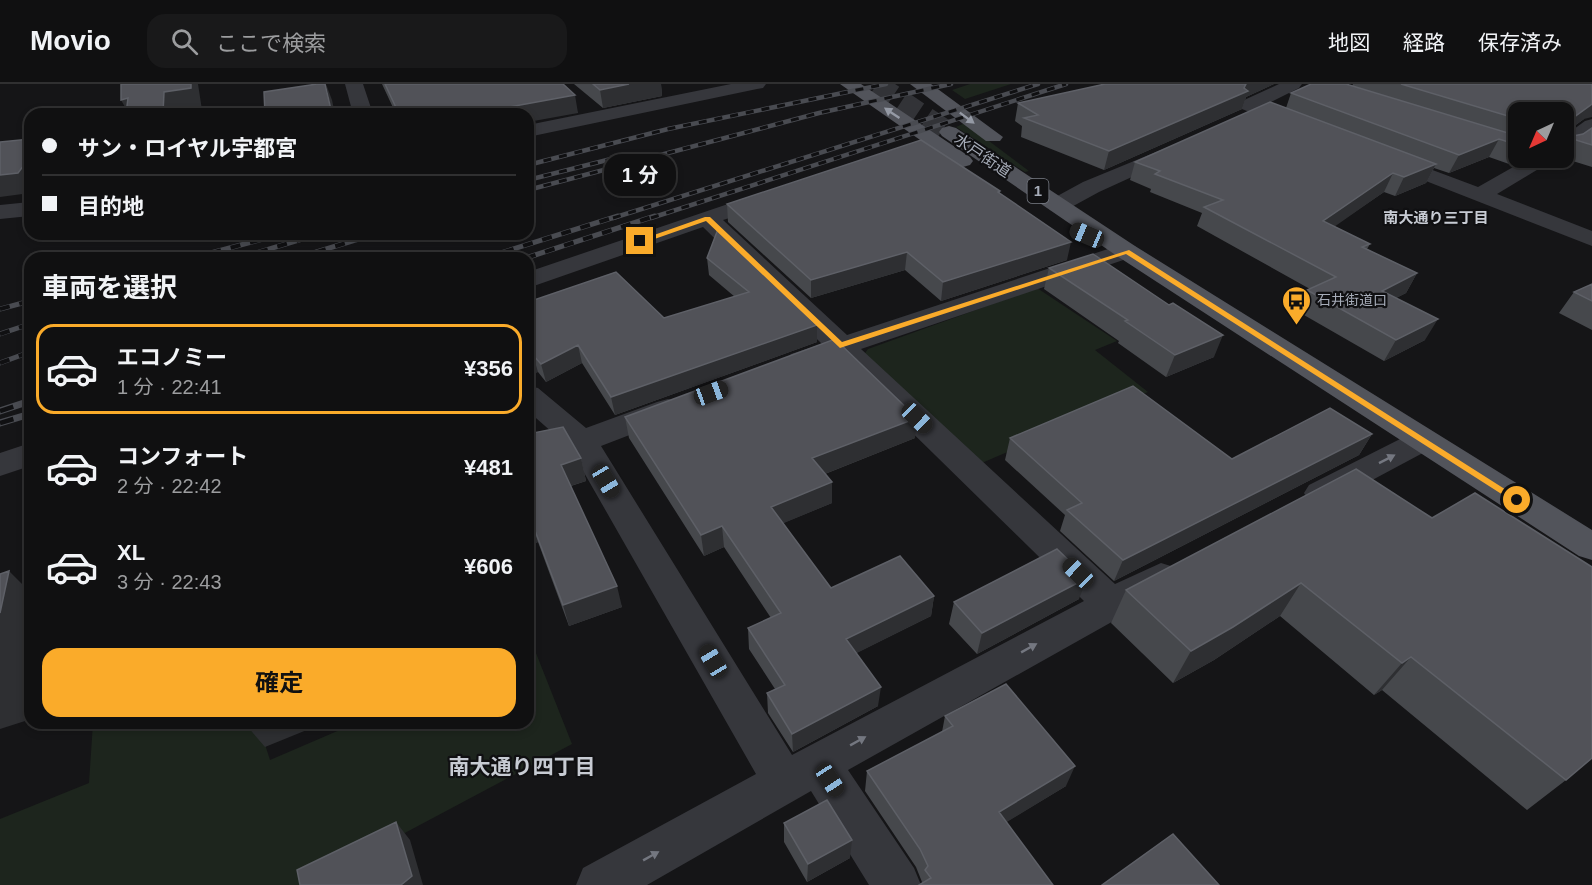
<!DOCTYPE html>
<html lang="ja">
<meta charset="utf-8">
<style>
:root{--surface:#101011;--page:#19191a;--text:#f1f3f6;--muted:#9c9d9f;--line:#303031;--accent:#faab2a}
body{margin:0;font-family:Helvetica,"Noto Sans JP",sans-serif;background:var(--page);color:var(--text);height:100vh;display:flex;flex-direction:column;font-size:22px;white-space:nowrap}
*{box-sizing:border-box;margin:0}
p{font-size:20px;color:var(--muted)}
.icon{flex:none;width:33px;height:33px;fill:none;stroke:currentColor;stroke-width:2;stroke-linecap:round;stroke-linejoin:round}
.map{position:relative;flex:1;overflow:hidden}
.drawer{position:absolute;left:24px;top:168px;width:510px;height:477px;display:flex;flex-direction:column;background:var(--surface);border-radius:18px;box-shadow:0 3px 9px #0003,0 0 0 2px var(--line)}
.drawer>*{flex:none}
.top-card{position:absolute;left:24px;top:24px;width:510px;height:132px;border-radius:18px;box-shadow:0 3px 9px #0003,0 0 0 2px var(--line);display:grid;align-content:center;height:132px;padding:0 18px;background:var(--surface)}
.needle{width:39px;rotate:224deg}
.buttons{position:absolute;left:1508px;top:18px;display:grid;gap:12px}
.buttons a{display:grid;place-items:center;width:66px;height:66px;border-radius:12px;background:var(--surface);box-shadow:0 3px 9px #0003,0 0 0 2px var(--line);font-size:30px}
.end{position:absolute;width:27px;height:27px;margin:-14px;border:8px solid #faab2a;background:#111;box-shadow:0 0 0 3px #111}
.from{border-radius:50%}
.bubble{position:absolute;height:42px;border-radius:18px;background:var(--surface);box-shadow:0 3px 9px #0003,0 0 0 2px var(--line);font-size:20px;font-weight:700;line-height:42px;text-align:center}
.car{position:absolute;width:18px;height:36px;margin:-18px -9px;border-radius:8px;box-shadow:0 0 4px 2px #0007;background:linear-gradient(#222 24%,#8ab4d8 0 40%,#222 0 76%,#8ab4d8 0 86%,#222 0)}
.top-card b{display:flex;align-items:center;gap:21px;height:57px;font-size:22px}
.top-card b+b{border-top:2px solid var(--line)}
.top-card i{width:15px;height:15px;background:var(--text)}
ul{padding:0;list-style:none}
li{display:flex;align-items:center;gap:18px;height:90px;margin:0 12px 9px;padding:0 6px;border:3px solid transparent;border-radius:18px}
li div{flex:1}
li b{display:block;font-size:22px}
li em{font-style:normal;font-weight:700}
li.selected{border-color:var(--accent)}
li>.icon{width:54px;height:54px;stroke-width:1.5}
h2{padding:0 18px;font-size:27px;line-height:72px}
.button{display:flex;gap:12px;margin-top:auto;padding:12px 18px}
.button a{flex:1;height:69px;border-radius:18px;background:var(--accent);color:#111;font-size:24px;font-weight:700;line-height:69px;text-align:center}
header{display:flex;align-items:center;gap:36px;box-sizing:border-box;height:84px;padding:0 30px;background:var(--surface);border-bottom:2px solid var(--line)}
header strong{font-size:28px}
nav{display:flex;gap:33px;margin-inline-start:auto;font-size:21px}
.search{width:420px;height:54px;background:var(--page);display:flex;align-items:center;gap:15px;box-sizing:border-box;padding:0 21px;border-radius:18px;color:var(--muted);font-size:22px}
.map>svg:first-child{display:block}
</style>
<header>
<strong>Movio</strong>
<div class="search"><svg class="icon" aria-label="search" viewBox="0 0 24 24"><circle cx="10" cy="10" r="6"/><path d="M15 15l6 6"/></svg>ここで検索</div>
<nav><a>地図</a><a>経路</a><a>保存済み</a></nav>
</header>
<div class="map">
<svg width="1592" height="801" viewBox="0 0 1592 801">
<rect width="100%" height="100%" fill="#151517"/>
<path fill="#1d251d" d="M970,0H1011L965,15L952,6Z
M965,39L1029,87L1025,88L956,43Z
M1037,204L1117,257L1095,266L1148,308L977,381L863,272L868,265Z
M534,564L572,660L307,801H0V735L89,699L93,639H258L270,676L356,639H528V566Z"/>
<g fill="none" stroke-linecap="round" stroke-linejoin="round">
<path stroke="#323337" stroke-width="20" stroke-dasharray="20 10" stroke-linecap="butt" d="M877,0L949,48"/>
<path fill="#36373c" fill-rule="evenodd" d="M345,0H363L373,30H353Z
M731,0H766L763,4L757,5L528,53V41Z
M1279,0H1302L1299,4L1265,21L1303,36L1306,40L1303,44H1289L1242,25L1240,21L1242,17Z
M1592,35V52L1570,66L1563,68V53L1585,37Z
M1173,61L1180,63L1183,67L1180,71L1099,108L1066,126L1058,128L1050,126L1047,121L1050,116L1083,98Z
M1387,69L1478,103L1529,74H1553L1550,78L1497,110L1592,147V162L1380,79L1377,75L1380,71Z
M30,118V132L0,135V121Z
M728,120L736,122L739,127L736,132L723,136L847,251L1117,162L1126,160L1135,162L1138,167L1135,172L861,265L1115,500L1161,479L1174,483L1179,493L1174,503L848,686L914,784L921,801H869L811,707L647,801H576L583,784L756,690L570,364L528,327V302L538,304L586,344L657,318L668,315L679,318L683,325L679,332L601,362L792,671L1084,517L836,274L801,285L791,282L787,276L791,270L822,260L703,143L528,204V188Z
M1423,345L1434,349L1439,356L1434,363L1333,417L1321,421L1309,417L1304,409L1309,401L1412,349Z
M30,359V382L0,392V369Z"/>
<path fill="#52545b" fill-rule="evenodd" d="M840,0H861L970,73L973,77L970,81L963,83L956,81Z
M910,0H931L1003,53L1000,57H986Z
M949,42L956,44L1135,162L1592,446V476L1579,472L1117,172L942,52L939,48L942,44Z"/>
<defs>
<path id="rail-far2" d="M528,81L668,45L886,0
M528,96L615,74
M528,106L819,29L951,0
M613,134L1038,0
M651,134L1066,0"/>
<path id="rail-far1" d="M192,174L282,150
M239,174L319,150
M297,174L375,150
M485,174L618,132
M526,174L655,132
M0,225L30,217
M0,250L30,240
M0,279L30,268"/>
<path id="rail" d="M0,327L30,317
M0,339L30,330"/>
</defs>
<use href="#rail-far2" stroke="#494b51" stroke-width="4.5"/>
<use href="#rail-far1" stroke="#494b51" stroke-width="5"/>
<use href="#rail" stroke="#494b51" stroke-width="7"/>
<use href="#rail-far2" stroke="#101012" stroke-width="3" stroke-dasharray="8" stroke-linecap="butt"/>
<use href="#rail-far1" stroke="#101012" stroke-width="4" stroke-dasharray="10" stroke-linecap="butt"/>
<use href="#rail" stroke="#101012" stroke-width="4.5" stroke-dasharray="14" stroke-linecap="butt"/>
</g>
<path fill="#46484c" d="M382,0H563L578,29L528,30H396Z
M574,0H661L662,12L603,24Z
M1105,0H1274L1246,13L1242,25L1104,86L1021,53L1022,42L1015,37L1018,19Z
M1353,0H1592L1584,35L1573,43V52L1583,50L1592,44V83L1563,74V28H1518V74H1522L1509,80L1489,73L1449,89L1434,84L1426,99L1395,112L1384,108L1334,142L1370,160L1367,165L1417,189L1406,209L1396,214L1425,256L1384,277L1297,227L1307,206L1310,205L1197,142L1202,129L1150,108L1151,105L1130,96L1135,78L1286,24L1291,9L1352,2Z
M1000,107V109L1067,176L941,217L905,186L811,214L728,138L727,120Z
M707,174L817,241V258L615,331L582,279L546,298L538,288L528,291V218L664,234L735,213L709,191Z
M1049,184L1214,273L1166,293L1118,259L1119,257L1044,205Z
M1592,200V246L1559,229L1574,208Z
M625,333L915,354L825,390L832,419L783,439L831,504L934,512L931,532L856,569L878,622L793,668L768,629L767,609L775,605L749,565L748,544L771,534L724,463L704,472L629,354Z
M528,350L581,374L586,397L571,402L622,523L569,542L538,458L528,462Z
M1372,350L1359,371L1114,497L1060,447L1065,431L1005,376L1010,354L1232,375Z
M1356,385L1566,696L1527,726L1382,606L1374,611L1280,532L1214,576L1173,599L1111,539L1126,506Z
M1079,515L977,570L949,540L954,518Z
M945,632L1066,702L1006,738L1053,801L922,800V798L916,783L865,707L867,687L942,648Z
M784,739L850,774L807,798L784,758Z"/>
<path fill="#2e2f32" d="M191,0H198L202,26L180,30H163L164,8Z
M326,0L332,16L335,30H332Z
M629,0H661L662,12L603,24L600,6Z
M1246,0H1274L1246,13L1242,25L1104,86L1109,67Z
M575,11L578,29L528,38V30H472Z
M128,14L129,30L121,16Z
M1592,20V33L1584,35L1563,50L1573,34Z
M1499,55L1489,73L1449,89L1459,71Z
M1518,65V74H1522L1509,80Z
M30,73V109L0,113V91Z
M1436,80L1426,99L1395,112L1404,93Z
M1393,89L1384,108L1314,157L1323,137Z
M1071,158L1067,176L941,217L943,198Z
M907,168L905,186L811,214V196Z
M1417,189L1406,209L1371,227L1382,207Z
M1438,235L1425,256L1384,277L1396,256Z
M817,241V258L615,331L611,313Z
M1223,251L1214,273L1166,293L1175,271Z
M578,261L582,279L546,298L541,280Z
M533,271L538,288L528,291V272Z
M917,334L915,354L812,395V374Z
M1372,350L1359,371L1114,497L1123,476Z
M581,374L586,397L567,403L561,381Z
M832,398V419L772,444L771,423Z
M531,436L538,458L528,462V437Z
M722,442L724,463L704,472L701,451Z
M9,487L30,508V609L25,637L0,645V529Z
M1087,494L1079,515L977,570L982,549Z
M1301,499L1280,532L1214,576L1173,599L1191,567Z
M617,502L622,523L569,542L563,521Z
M934,512L931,532L845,575L846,555Z
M1411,573L1382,606L1374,611L1402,579Z
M881,603L878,622L793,668L792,650Z
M256,639H324L265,663L247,642Z
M1075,682L1066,702L992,747L999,728Z
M396,738L410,756L423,801H401Z
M852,756L850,774L807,798L808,780Z"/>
<path fill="#515258" stroke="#5e6067" stroke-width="1.5" d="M121,0H191V4L164,8L163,30H126L128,14L121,16Z
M317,0H325L332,30H265L264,8Z
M385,0H563L575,11L472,30H399Z
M593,0H629L600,6Z
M1105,0H1246L1244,4L1248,7L1109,67L1024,34L1038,31L1018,19Z
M1311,0H1346L1518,52V61L1499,55L1459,71L1291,9Z
M1401,0H1592V20L1573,34V52L1583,50L1592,44V61L1563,52V28H1518V35Z
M1270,18L1436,80L1404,93L1393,89L1323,137L1370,160L1362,163L1417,189L1382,207L1438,235L1396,256L1307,206L1336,193L1204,123L1223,116L1155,90L1160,87L1135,78Z
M30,55V73L18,89L0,91V58Z
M921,56L1000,107L998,108L1071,158L943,198L907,168L811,196L727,120Z
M718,145L817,241L611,313L578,261L541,280L533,271L528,272V218L616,188L664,234L749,208L707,174Z
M1093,170L1169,221L1173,219L1223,251L1175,271L1125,237L1128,236L1049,184Z
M1592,200V217L1574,208Z
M835,255L917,334L812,374L832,398L771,423L831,504L900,472L934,512L846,555L881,603L792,650L767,609L785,601L748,544L781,529L722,442L701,451L625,333Z
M1133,302L1232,375L1330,324L1372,350L1123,476L1067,426L1082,419L1010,354Z
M563,343L581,374L561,381L617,502L563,521L531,436L528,437V350Z
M1356,385L1432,434L1475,409L1592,483V674L1566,696L1411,573L1402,579L1301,499L1233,543L1191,567L1126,506Z
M1057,465L1087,494L982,549L954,518Z
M9,487L0,529V490Z
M1006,600L1075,682L999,728L1053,801H919L931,794L925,786L928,782L920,765L867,687L953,642L945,632Z
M247,639H256L247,642Z
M827,716L852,756L808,780L784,739Z
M396,738L412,792L401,801H300L297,786Z
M1173,750L1219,801H1102Z"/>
<defs><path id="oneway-solid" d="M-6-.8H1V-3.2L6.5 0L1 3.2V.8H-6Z" transform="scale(1.5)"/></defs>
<g fill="#959aa5">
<use href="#oneway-solid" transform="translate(892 29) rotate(-146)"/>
<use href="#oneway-solid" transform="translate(967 34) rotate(37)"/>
</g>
<g fill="#747780">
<use href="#oneway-solid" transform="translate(1387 375) rotate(-27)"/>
<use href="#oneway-solid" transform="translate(1029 564) rotate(-29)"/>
<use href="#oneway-solid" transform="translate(858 657) rotate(-29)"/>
<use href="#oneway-solid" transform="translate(651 772) rotate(-29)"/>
</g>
<path fill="#faab2a" d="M705,133H710L842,258L1129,166L1522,416L1517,419L1514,418L1126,170L840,264L706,137L643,159L637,157Z"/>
<defs>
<symbol id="bus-pin" viewBox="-11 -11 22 30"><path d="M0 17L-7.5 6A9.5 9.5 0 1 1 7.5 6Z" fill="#faab2a" stroke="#101012"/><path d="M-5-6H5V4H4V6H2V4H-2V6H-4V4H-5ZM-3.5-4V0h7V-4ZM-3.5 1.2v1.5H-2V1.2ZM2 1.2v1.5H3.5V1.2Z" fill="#111"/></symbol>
</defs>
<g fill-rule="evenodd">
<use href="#bus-pin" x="1280" y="200" width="33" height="45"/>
</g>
<g text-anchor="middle" stroke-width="4.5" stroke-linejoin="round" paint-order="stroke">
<g font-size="14" fill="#a6acb8" stroke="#101012" text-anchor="start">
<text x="1317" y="221">石井街道口</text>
</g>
<rect fill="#101012" stroke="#797d86" stroke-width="1.5" x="1027.5" y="95" width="21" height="24" rx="4.5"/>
<g font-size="15" font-weight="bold" fill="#a6acb8">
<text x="1038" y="112">1</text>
</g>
<g font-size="15" font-weight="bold" fill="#c7cbd3" stroke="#101012">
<text x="1436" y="139">南大通り三丁目</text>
</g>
<g font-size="16" fill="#a6acb8" stroke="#101012">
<text transform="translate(983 71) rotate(34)" y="6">水戸街道</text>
</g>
<g font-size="21" font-weight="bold" fill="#c7cbd3" stroke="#101012">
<text x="522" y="690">南大通り四丁目</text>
</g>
</g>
</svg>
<div class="buttons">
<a><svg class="needle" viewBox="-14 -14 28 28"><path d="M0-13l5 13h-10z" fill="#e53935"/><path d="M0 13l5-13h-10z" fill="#9c9d9f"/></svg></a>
</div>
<i class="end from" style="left:1517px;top:416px"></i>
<i class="end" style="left:640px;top:157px"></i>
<div class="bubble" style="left:604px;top:70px;width:72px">1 分</div>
<i class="car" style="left:1087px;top:151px;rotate:293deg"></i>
<i class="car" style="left:711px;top:309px;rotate:70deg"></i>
<i class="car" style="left:917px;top:334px;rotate:134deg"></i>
<i class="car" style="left:606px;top:397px;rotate:149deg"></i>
<i class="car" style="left:1078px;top:489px;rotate:314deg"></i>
<i class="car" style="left:713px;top:577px;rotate:329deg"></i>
<i class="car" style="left:830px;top:696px;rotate:147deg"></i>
<div class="top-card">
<b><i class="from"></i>サン・ロイヤル宇都宮</b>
<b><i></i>目的地</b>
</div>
<section class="drawer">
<h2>車両を選択</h2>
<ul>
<li class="selected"><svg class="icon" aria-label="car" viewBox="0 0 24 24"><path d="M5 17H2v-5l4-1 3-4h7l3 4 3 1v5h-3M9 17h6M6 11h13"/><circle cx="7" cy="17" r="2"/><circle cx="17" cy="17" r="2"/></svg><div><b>エコノミー</b><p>1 分 · 22:41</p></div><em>¥356</em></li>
<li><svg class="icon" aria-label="car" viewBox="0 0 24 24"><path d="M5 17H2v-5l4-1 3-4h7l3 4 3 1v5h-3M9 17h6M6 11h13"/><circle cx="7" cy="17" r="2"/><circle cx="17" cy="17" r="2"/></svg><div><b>コンフォート</b><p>2 分 · 22:42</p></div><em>¥481</em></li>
<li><svg class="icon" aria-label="car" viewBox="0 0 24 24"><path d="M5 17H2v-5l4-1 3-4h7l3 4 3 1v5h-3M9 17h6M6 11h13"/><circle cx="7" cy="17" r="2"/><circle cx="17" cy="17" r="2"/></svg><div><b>XL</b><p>3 分 · 22:43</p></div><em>¥606</em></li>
</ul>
<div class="button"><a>確定</a></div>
</section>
</div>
